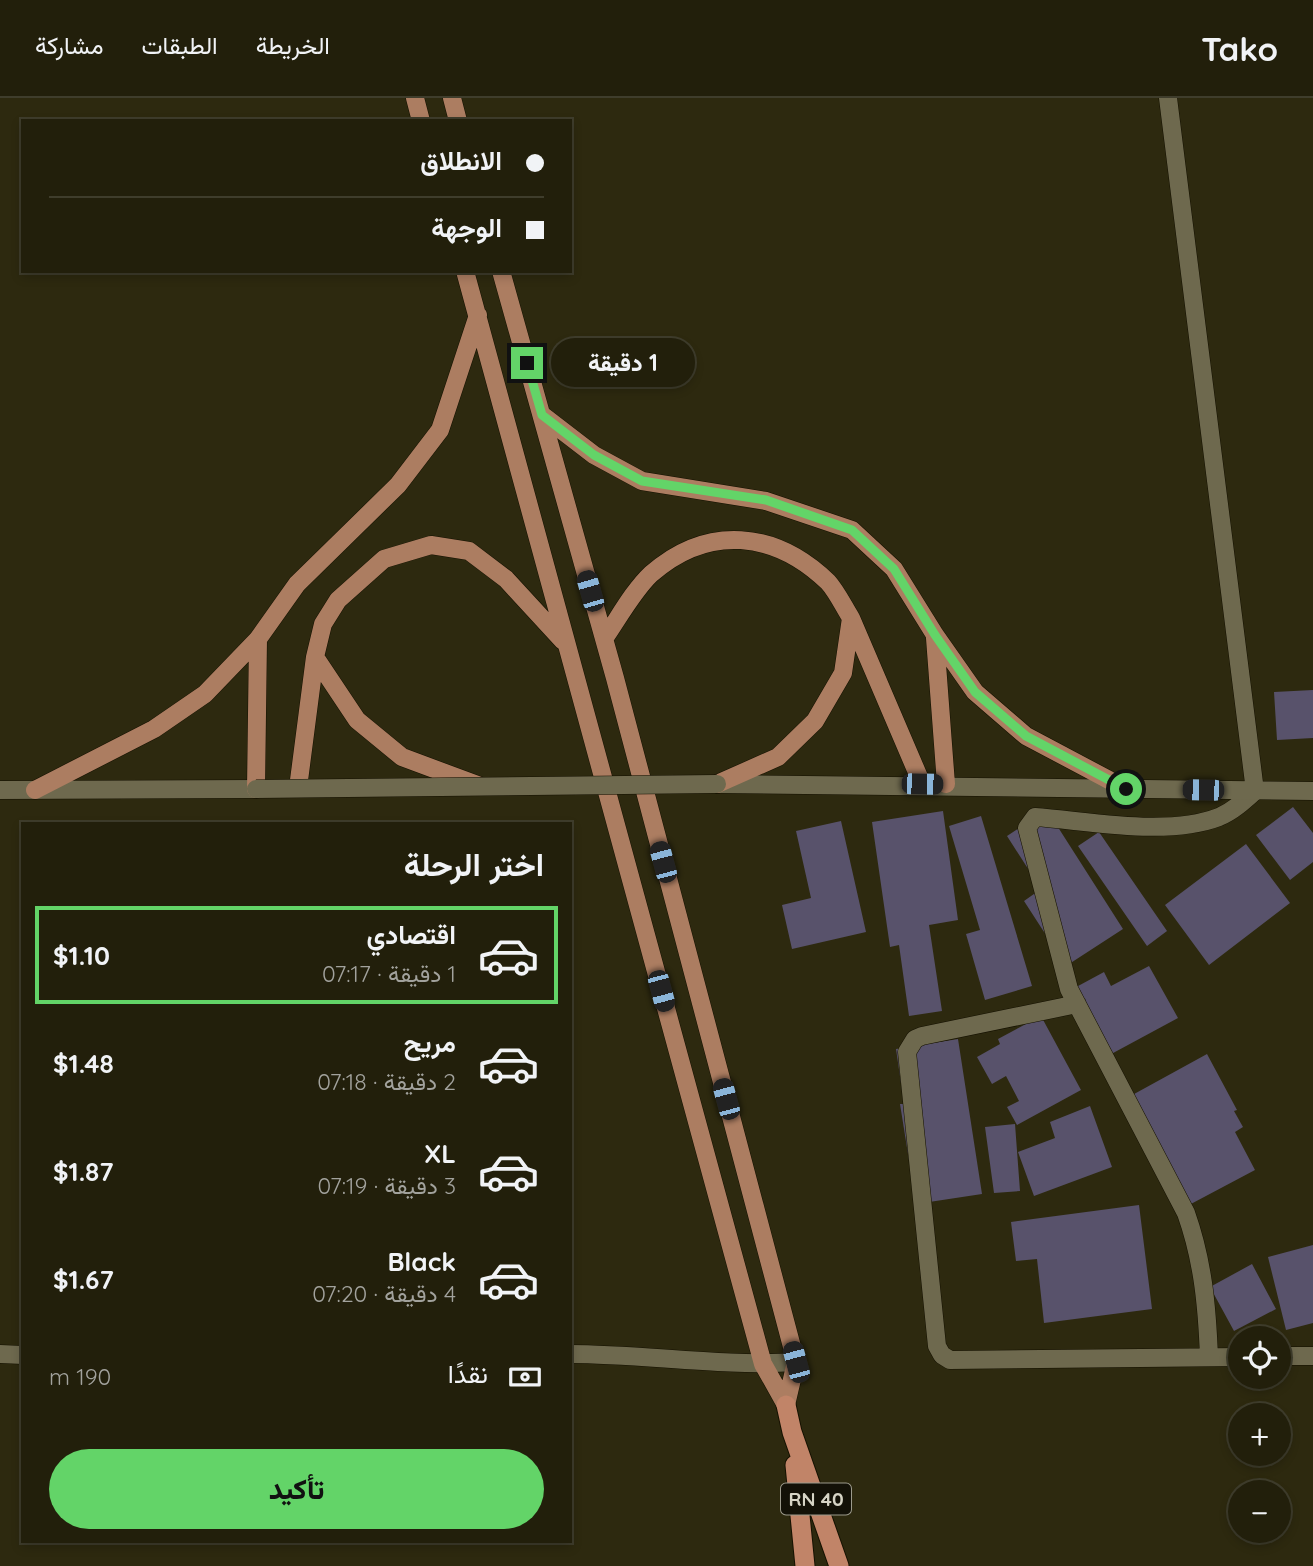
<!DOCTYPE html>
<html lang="ar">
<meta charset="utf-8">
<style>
:root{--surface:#221f0b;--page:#2a2714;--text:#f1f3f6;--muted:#a2a29d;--line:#3f3d2c;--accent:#63d468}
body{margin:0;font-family:Quicksand,Vazirmatn,sans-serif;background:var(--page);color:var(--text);direction:rtl;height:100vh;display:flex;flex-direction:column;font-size:26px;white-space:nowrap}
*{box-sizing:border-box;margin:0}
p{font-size:23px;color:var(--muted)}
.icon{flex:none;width:38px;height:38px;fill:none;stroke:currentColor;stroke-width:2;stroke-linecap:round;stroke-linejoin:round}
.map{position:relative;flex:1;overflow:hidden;direction:ltr}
.panel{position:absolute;left:21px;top:724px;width:551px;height:721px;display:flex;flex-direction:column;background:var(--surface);border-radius:0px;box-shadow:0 4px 10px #0003,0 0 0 2px var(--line);direction:rtl}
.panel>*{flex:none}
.top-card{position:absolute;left:21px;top:21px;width:551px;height:154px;border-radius:0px;box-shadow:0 4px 10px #0003,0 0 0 2px var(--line);direction:rtl;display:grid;align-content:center;height:154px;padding:0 28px;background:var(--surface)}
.tools{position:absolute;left:1228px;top:1228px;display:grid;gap:14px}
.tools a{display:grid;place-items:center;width:63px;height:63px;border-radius:50%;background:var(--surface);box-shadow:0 4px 10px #0003,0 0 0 2px var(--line);font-size:35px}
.end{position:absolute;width:32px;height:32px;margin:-16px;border:9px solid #63d468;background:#111;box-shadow:0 0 0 4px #111}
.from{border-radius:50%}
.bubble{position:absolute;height:49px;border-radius:24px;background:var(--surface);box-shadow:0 4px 10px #0003,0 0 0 2px var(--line);font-size:23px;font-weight:800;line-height:49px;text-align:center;direction:rtl}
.car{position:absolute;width:21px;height:42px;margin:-21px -10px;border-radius:9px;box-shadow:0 0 5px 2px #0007;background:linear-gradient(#222 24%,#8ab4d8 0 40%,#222 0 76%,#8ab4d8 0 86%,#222 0)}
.top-card b{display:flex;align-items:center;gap:24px;height:66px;font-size:26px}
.top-card b+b{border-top:2px solid var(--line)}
.top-card i{width:18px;height:18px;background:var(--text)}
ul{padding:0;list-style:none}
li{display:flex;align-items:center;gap:21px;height:98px;margin:0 14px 10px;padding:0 14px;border:4px solid transparent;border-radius:0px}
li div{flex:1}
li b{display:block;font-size:26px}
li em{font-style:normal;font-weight:800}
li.active{border-color:var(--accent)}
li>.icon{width:63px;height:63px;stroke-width:1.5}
h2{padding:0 28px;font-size:32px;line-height:84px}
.pay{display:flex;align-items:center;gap:18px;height:77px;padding:0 28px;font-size:26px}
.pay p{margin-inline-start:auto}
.cta{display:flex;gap:14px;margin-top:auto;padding:14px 28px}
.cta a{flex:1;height:80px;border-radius:42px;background:var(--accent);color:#111;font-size:28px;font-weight:800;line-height:80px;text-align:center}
header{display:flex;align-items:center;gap:42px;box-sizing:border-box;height:98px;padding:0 35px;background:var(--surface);border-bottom:2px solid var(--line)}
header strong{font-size:33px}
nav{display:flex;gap:38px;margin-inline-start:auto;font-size:24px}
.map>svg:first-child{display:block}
</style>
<header>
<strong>Tako</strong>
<nav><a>الخريطة</a><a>الطبقات</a><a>مشاركة</a></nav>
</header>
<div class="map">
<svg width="1313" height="1468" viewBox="0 0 1313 1468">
<rect width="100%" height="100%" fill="#2d290f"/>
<path fill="#58526b" d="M1313,592V640L1277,642L1274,594Z
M1293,709L1313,735V764L1290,782L1256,737Z
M1047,712L1123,831L1066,868L1024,803L1041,791L1007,738Z
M943,713L958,822L929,827L942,913L909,918L899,847L890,849L872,724Z
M981,718L1032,888L985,902L966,836L980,832L949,728Z
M841,723L866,834L792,851L782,807L811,800L796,733Z
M1099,734L1167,833L1147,848L1078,748Z
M1246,746L1290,805L1209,867L1165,807Z
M1149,868L1178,920L1102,961L1067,894L1104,874L1111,888Z
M1041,918L1081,992L1017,1027L1007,1009L1019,1003L1006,978L992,986L977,959L1000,946L998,941Z
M958,941L982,1096L916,1106L900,1006H904L896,951Z
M1207,956L1237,1012L1234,1013L1243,1029L1235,1034L1255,1072L1189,1107L1125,1001Z
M1090,1008L1112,1069L1034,1098L1018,1054L1055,1040L1050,1024Z
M1015,1026L1020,1093L994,1095L985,1029Z
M1139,1107L1152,1211L1044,1225L1037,1161L1016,1163L1011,1124Z
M1313,1147V1225L1286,1232L1268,1159Z
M1252,1166L1276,1211L1234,1233L1210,1189Z"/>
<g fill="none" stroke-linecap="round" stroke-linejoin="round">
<defs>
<path id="minor" d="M1077,906L922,938L915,941L907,954L937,1248L942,1257L950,1262L1241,1259
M0,1256L23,1257
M570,1256C645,1256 721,1269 796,1264
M1279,1258H1313
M1209,1259C1207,1208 1203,1163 1186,1115L1069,891L1027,730L1035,719C1090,723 1167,739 1219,719C1233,713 1244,703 1255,693"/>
<path id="tertiary" d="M1168,0L1255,693
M718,686L1313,693
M0,692L256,691"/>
<path id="primary" d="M415,0L421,23
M452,0L458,23
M465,173L763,1266L786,1307
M501,173L615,580L796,1264L786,1307
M542,317L594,357L642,383L766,403L852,432L894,471L935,537L975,594L1026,638L1126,691
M851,520L922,686
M935,540L946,686
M604,541C618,521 633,493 651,476C708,426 775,433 828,484C837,494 844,509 851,520L843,575L815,623L778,659L717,686
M480,688L402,659L357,622L315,559L323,526L338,502L384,461L431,447L469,453L506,481L563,543
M298,690L315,559
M256,691L258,541
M35,692L154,631L205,596L258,541L297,486L398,387L440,332L478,217"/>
<path id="trunk" d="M786,1307L792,1334L839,1468
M795,1367L805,1468"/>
</defs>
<use href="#minor" stroke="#151100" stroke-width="19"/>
<use href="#tertiary" stroke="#151100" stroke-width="19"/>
<use href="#primary" stroke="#151100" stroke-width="19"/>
<use href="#trunk" stroke="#151100" stroke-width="21"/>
<use href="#minor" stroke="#6e694e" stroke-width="18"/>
<use href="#tertiary" stroke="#6e694e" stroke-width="18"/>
<use href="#primary" stroke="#ac7d61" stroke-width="18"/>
<use href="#trunk" stroke="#c18468" stroke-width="19"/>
<defs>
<path id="tertiary-bridge" d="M256,691L717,686"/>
</defs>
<use href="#tertiary-bridge" stroke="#151100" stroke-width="19" stroke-linecap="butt"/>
<use href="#tertiary-bridge" stroke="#6e694e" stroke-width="18"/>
</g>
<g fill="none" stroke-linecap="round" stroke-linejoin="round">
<path stroke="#63d468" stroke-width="9" d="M527,265L542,317L594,357L642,383L766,402L852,432L894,471L935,537L975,594L1026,638L1126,691"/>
</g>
<g text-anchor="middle" stroke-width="7" stroke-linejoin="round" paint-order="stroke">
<rect fill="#131107" stroke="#9c9a8c" stroke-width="2" x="781" y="1385.5" width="70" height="31" rx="5"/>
<g font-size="19" font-weight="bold" fill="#d6d4c5">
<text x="816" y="1408">RN 40</text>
</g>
</g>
</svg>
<div class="tools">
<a><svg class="icon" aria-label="locate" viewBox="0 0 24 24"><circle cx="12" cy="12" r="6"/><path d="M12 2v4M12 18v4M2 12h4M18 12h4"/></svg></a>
<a>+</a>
<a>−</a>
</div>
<i class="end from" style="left:1126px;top:691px"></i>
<i class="end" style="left:527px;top:265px"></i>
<div class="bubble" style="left:551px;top:240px;width:144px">1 دقيقة</div>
<i class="car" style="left:590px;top:493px;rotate:344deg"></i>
<i class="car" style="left:922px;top:686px;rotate:91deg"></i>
<i class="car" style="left:1203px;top:692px;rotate:271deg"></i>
<i class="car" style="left:663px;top:764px;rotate:345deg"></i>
<i class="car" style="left:661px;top:893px;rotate:165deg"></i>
<i class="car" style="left:726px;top:1001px;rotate:345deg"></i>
<i class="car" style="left:796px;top:1264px;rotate:345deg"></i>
<div class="top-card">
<b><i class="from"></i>الانطلاق</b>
<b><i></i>الوجهة</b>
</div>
<section class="panel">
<h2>اختر الرحلة</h2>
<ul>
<li class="active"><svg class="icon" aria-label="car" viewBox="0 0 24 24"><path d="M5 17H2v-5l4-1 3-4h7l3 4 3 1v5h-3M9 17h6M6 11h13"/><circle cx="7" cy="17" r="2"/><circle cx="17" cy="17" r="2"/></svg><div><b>اقتصادي</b><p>1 دقيقة · 07:17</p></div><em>$1.10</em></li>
<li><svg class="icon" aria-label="car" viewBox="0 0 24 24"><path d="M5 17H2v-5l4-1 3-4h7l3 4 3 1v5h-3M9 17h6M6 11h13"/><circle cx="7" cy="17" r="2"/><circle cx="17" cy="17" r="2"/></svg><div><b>مريح</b><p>2 دقيقة · 07:18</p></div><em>$1.48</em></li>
<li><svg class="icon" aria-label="car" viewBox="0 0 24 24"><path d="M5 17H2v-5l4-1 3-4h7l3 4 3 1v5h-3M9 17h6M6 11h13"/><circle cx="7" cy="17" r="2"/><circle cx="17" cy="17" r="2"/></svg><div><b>XL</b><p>3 دقيقة · 07:19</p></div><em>$1.87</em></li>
<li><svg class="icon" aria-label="car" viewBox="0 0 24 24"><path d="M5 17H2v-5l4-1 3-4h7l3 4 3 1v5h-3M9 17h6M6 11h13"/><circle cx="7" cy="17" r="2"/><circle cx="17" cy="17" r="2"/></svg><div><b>Black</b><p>4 دقيقة · 07:20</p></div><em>$1.67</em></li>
</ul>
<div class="pay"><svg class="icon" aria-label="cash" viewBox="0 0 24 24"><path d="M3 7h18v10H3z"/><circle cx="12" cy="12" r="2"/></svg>نقدًا<p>190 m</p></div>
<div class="cta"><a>تأكيد</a></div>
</section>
</div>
